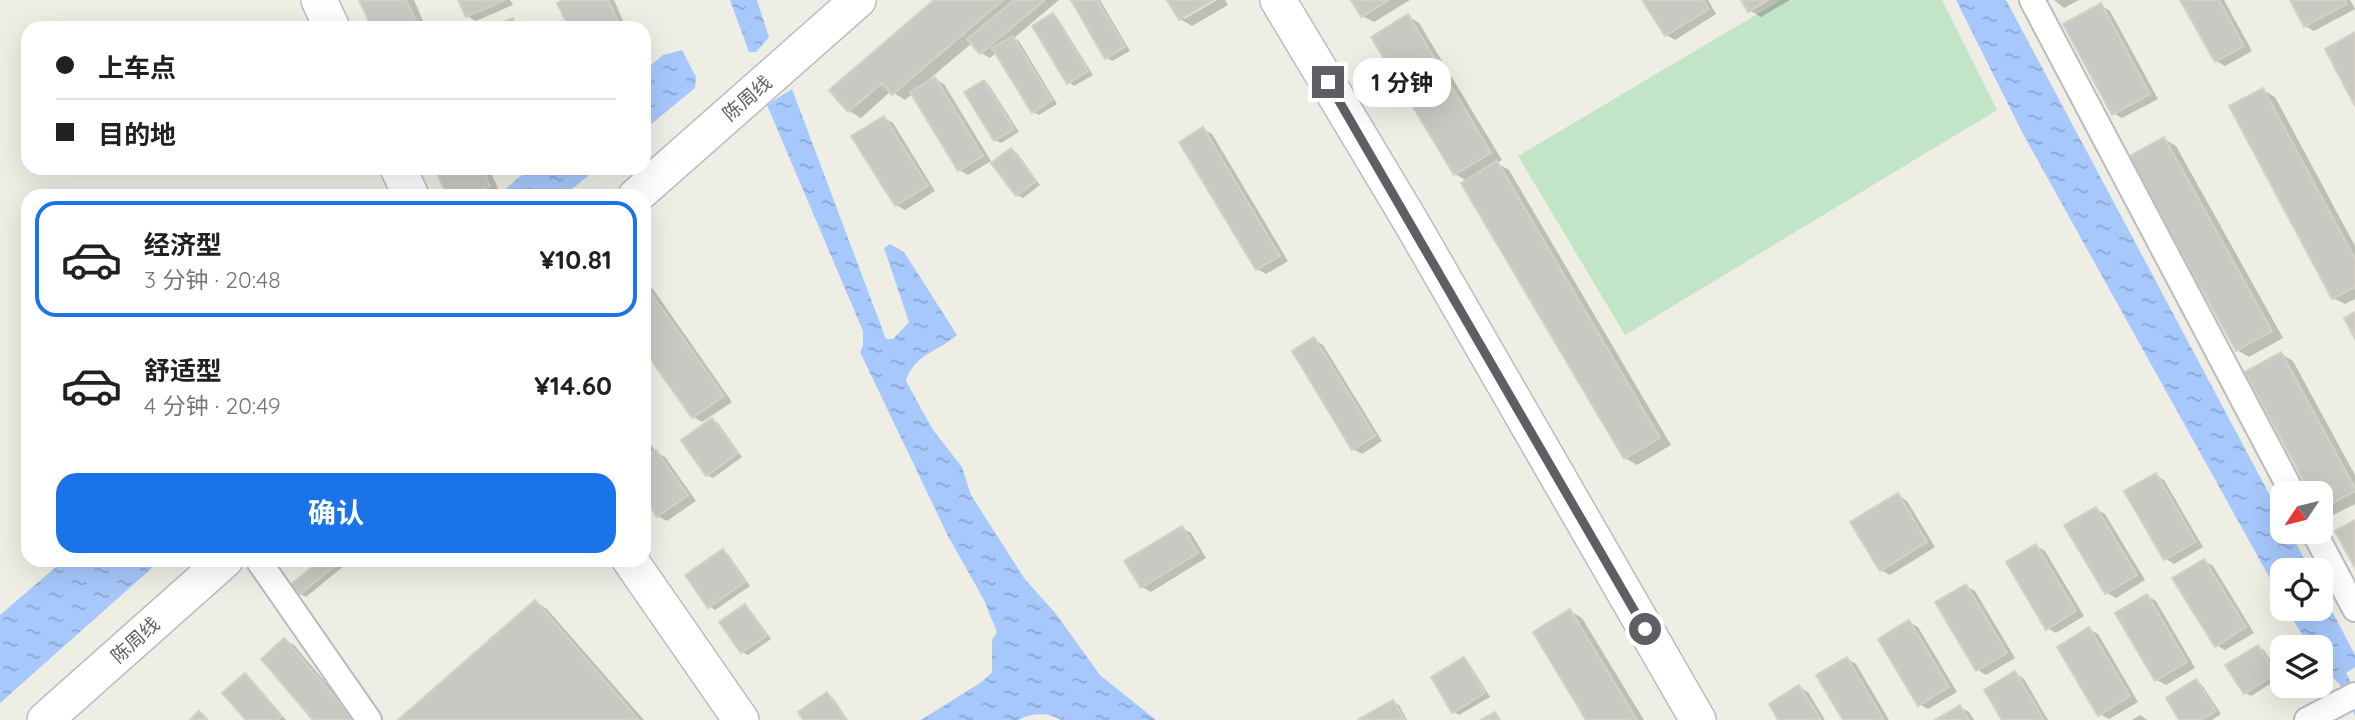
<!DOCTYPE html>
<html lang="zh">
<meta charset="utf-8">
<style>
:root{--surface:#fff;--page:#f2f2f2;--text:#202124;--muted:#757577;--line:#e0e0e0;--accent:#1a73e8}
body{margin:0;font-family:Quicksand,"Noto Sans SC",sans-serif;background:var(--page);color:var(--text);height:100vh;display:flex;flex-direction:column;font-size:26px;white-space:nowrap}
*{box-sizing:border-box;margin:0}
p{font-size:23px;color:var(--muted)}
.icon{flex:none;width:38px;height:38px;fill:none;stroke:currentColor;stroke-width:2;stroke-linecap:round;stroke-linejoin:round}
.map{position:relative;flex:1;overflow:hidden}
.panel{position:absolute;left:21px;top:189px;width:630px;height:378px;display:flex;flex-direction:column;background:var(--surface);border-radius:21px;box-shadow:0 7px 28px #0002}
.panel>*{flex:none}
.guide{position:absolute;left:21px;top:21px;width:630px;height:154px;border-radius:21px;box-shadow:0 7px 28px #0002;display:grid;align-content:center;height:154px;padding:0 35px;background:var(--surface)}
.needle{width:46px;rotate:235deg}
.controls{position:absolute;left:2270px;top:481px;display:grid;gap:14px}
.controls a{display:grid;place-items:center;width:63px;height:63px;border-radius:14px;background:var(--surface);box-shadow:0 7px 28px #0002;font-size:35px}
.end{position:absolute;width:32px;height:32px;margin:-16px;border:9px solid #5d5f65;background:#fff;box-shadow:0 0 0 4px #fff}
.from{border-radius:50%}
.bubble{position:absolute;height:49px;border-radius:21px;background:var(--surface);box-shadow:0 7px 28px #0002;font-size:23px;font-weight:700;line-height:49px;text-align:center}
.guide b{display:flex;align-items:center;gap:24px;height:66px;font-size:26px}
.guide b+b{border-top:2px solid var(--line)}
.guide i{width:18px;height:18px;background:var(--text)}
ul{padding:12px 0 0;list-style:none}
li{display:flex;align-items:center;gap:21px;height:116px;margin:0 14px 10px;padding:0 21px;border:4px solid transparent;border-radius:21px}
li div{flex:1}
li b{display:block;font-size:26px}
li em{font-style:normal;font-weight:700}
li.active{border-color:var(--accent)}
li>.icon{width:63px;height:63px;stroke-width:1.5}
.primary-button{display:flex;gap:14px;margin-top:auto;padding:14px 35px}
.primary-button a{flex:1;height:80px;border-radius:21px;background:var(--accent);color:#fff;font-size:28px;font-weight:700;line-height:80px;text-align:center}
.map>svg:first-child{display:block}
</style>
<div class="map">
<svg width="2355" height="720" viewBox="0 0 2355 720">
<defs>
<pattern id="water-ripples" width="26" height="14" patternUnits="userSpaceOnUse" patternTransform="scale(1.75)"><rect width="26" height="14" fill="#a7c8fc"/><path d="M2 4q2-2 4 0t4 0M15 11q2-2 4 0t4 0" fill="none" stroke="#8ba6d0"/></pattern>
</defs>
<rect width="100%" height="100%" fill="#eeeee5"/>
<path fill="#c2e5c8" d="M1781,0H1942L1997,110L1625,335L1518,156Z"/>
<path fill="url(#water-ripples)" d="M730,0H757L769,37L756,52H749Z
M1956,0H2006L2282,518V532H2290L2310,570H2282V600L2022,132Z
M682,50L696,77L695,88L644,130V71L663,55Z
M792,89L886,339H893L909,322L884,248L890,244L904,252L957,335C938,352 914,354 906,381L933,430L962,467L971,495L1024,578L1056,614L1100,675L1156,720H1061C1047,712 1032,713 1018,720H921L983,681L992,672V640L997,632L984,600L948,536L860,352L863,346V331L767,105Z
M530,168H598L563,196H497Z
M64,560H161L0,703V615Z
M2321,590L2355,655V667L2346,673L2355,691V716L2341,686L2321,665L2320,648L2309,647L2287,609H2320Z"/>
<path fill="#0003" d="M361,0H414L426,28H374Z
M460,0H510L513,5L476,21L467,16Z
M567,0H614L626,28H571Z
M937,0H1059L1014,38L1019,41L1057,104L1039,115L1033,112L997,52L990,58L981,53L972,43L927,81L928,83L935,79L944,84L991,161L968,175L959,170L913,93L905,100L891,91L861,118L849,111Z
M1073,0H1100L1130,51L1112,61L1106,57Z
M1169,0H1210L1184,15V19L1217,0H1225L1228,5L1192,26L1180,19Z
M1353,0H1410L1374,22L1362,16Z
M1644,0H1708L1716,14L1675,40L1666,35Z
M1743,0H1790L1761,17L1749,10Z
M2054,0H2079L2064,8Z
M2182,0H2224L2252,51L2225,66L2216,61Z
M2292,0H2350L2355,9L2314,31L2305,26Z
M2101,5L2110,11L2158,99L2122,118L2113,113Z
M1053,15L1058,19L1093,75L1074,86L1069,82Z
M1408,16L1419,23L1502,160L1497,163L1509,170L1671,445L1637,465L1625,458L1467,181L1455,174Z
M513,20L523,28H495Z
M984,82L989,85L1019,132L1001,143L995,140Z
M2263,90L2275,97L2355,246V299L2345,304L2333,298Z
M884,118L893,123L935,191L905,210L896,205Z
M1203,129L1212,134L1288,261L1266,274L1257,269Z
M2164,139L2176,146L2283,338L2249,357L2237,350Z
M1011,150L1017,153L1040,185L1023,198L1017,195Z
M437,168H489L500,193L493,196H449Z
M644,284L653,289L732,402L702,422L693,417L644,347Z
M1314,339L1323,345L1382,441L1362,454L1353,449Z
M2281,354L2293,361L2355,475V504L2333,515L2322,508L2320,494Z
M713,420L718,423L742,457L713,478L707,475Z
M644,434L656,452L665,457L696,501L667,521L658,516L644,495Z
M2156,475L2164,480L2203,547L2174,564L2166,559Z
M1898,495L1907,501L1935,547L1890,575L1881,570Z
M2096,509L2105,514L2145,580L2116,598L2107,593Z
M1182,528L1191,533L1206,558L1151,592L1142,587Z
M2036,546L2045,551L2084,616L2056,633L2047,628Z
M723,551L728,554L750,586L715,610L709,606Z
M324,560H351L306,597L300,594Z
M2204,561L2213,566L2254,633L2225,650L2216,645Z
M1966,586L1975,591L2015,658L1986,675L1978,670Z
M2147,596L2156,601L2195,668L2166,685L2157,680L2117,614Z
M536,602L547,609L644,720H400Z
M745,607L750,610L771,639L748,655L742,652Z
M1570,611L1582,618L1644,720H1589Z
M1909,622L1918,627L1957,692L1928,709L1919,704Z
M2089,629L2098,634L2138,702L2109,719L2100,714Z
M285,640L294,645L357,720H315Z
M2258,647L2264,650L2281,677L2251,696L2245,693Z
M1464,659L1469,663L1490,697L1459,715L1453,711Z
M1847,659L1856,664L1889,720H1846Z
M2015,673L2024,679L2048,720H2004Z
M245,675L251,679L286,720H248Z
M2196,681L2202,685L2221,714L2212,720H2181Z
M1799,687L1808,692L1825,720H1780Z
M827,695L833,698L848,720H805Z
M1393,702L1399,705L1407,720H1362Z
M1960,707L1969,712L1974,720H1938Z
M2140,715L2147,720H2132Z"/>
<path fill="#cac8c2" stroke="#d3d1c3" stroke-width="2" d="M359,0H406L419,28H372Z
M458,0H505L466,17Z
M563,0H608L621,28H569L557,3Z
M934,0H1003L892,95L882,83L848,112L829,90Z
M1014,0H1045L980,54L967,39Z
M1071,0H1097L1125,47L1105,59Z
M1167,0H1213L1179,20Z
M1351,0H1389L1361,17Z
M1642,0H1703L1709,9L1665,36Z
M1741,0H1768L1748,12Z
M2180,0H2219L2244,46L2215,62Z
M2290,0H2345L2347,4L2304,27Z
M2101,3L2150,94L2112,115L2063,24Z
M1053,13L1088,71L1067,84L1032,26Z
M1408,14L1491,153L1454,175L1371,37Z
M513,18L517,28H491Z
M2355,32V106L2325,49Z
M1013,36L1052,100L1032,113L992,48Z
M935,77L983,156L958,171L910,92Z
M984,80L1014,129L994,141L964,92Z
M2263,88L2355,259V287L2332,299L2229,106Z
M884,116L928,186L895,206L851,136Z
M1203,127L1280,256L1256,270L1179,142Z
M2164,137L2272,331L2236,351L2128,157Z
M1011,148L1036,181L1016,196L991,163Z
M1497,161L1660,438L1624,459L1461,183Z
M435,168H482L490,186L467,196H447Z
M644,283L724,396L692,418L644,350Z
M2355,312V339L2344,318Z
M1314,337L1375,436L1352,450L1292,351Z
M2281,352L2355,488V491L2320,510V494H2311L2245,372Z
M712,418L738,453L706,476L681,440Z
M656,450L688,495L657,517L644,498V458Z
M2156,473L2196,542L2164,560L2124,491Z
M1898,493L1927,542L1880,571L1850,522Z
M2096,507L2137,575L2105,594L2064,525Z
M2355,520V568L2335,531Z
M1182,526L1198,553L1141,588L1124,561Z
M2036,544L2076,611L2046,630L2006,562Z
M723,549L745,582L708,608L685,575Z
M2204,559L2246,627L2215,647L2172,578Z
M321,560H342L299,595L290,585Z
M1966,584L2007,653L1976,671L1935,602Z
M2147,594L2187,662L2155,681L2115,613Z
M535,600L639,720H398Z
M745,604L766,636L741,653L719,622Z
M1570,609L1637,720H1586L1533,632Z
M1909,620L1949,687L1918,706L1878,639Z
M2089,627L2130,696L2098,716L2057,647Z
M284,638L354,720H313L261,659Z
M2258,645L2276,674L2244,694L2225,665Z
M1464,657L1485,693L1452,713L1431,677Z
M1847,657L1884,720H1843L1816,675Z
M2015,671L2044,720H2002L1984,690Z
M245,673L282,716L277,720H246L222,693Z
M2196,679L2216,711L2201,720H2179L2166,698Z
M1799,685L1821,720H1778L1769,704Z
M827,692L846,720H803L798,712Z
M1393,700L1405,720H1360L1359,719Z
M1960,705L1969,720H1935Z
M199,711L208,720H190Z
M1495,712L1500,720H1481Z"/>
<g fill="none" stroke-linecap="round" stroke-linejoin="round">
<defs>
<path id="street" d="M2032,0L2293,494
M2314,532L2355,609
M258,560L369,720
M2307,720L2355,695"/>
<path id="secondary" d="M319,0L332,28
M1278,0L1411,222L1698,720
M398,168L411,196
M636,196L858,0
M630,560L741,720
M45,720L225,560"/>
</defs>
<use href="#street" stroke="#babbc0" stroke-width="28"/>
<use href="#secondary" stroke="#babcc2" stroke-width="38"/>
<use href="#street" stroke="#fff" stroke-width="24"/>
<use href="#secondary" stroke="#fff" stroke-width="35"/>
</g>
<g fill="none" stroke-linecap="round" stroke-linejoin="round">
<path stroke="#5d5f65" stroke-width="9" d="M1328,82L1645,629"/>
</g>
<g text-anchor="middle" stroke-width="7" stroke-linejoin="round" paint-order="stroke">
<g font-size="19" fill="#5d5f65" stroke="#fff">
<text transform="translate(747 98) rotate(-41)" y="7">陈周线</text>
<text transform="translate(135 640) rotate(-42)" y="7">陈周线</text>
</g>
</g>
</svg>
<div class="controls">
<a><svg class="needle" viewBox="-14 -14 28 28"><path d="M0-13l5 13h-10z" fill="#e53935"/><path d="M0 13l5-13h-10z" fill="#757577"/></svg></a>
<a><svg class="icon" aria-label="locate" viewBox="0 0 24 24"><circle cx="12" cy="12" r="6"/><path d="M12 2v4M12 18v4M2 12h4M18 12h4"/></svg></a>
<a><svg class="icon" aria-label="layers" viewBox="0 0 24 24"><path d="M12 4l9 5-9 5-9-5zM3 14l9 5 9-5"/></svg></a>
</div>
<i class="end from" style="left:1645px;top:629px"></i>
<i class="end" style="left:1328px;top:82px"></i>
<div class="bubble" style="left:1353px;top:58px;width:98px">1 分钟</div>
<div class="guide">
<b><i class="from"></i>上车点</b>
<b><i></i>目的地</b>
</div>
<section class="panel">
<ul>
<li class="active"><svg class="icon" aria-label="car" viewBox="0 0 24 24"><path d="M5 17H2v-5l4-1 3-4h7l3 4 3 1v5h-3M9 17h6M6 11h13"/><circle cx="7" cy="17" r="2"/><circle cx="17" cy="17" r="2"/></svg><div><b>经济型</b><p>3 分钟 · 20:48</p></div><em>¥10.81</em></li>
<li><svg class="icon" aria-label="car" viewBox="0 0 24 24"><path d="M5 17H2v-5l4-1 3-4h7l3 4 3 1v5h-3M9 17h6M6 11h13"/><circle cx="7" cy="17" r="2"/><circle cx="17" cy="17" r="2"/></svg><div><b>舒适型</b><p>4 分钟 · 20:49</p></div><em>¥14.60</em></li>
</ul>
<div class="primary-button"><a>确认</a></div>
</section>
</div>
